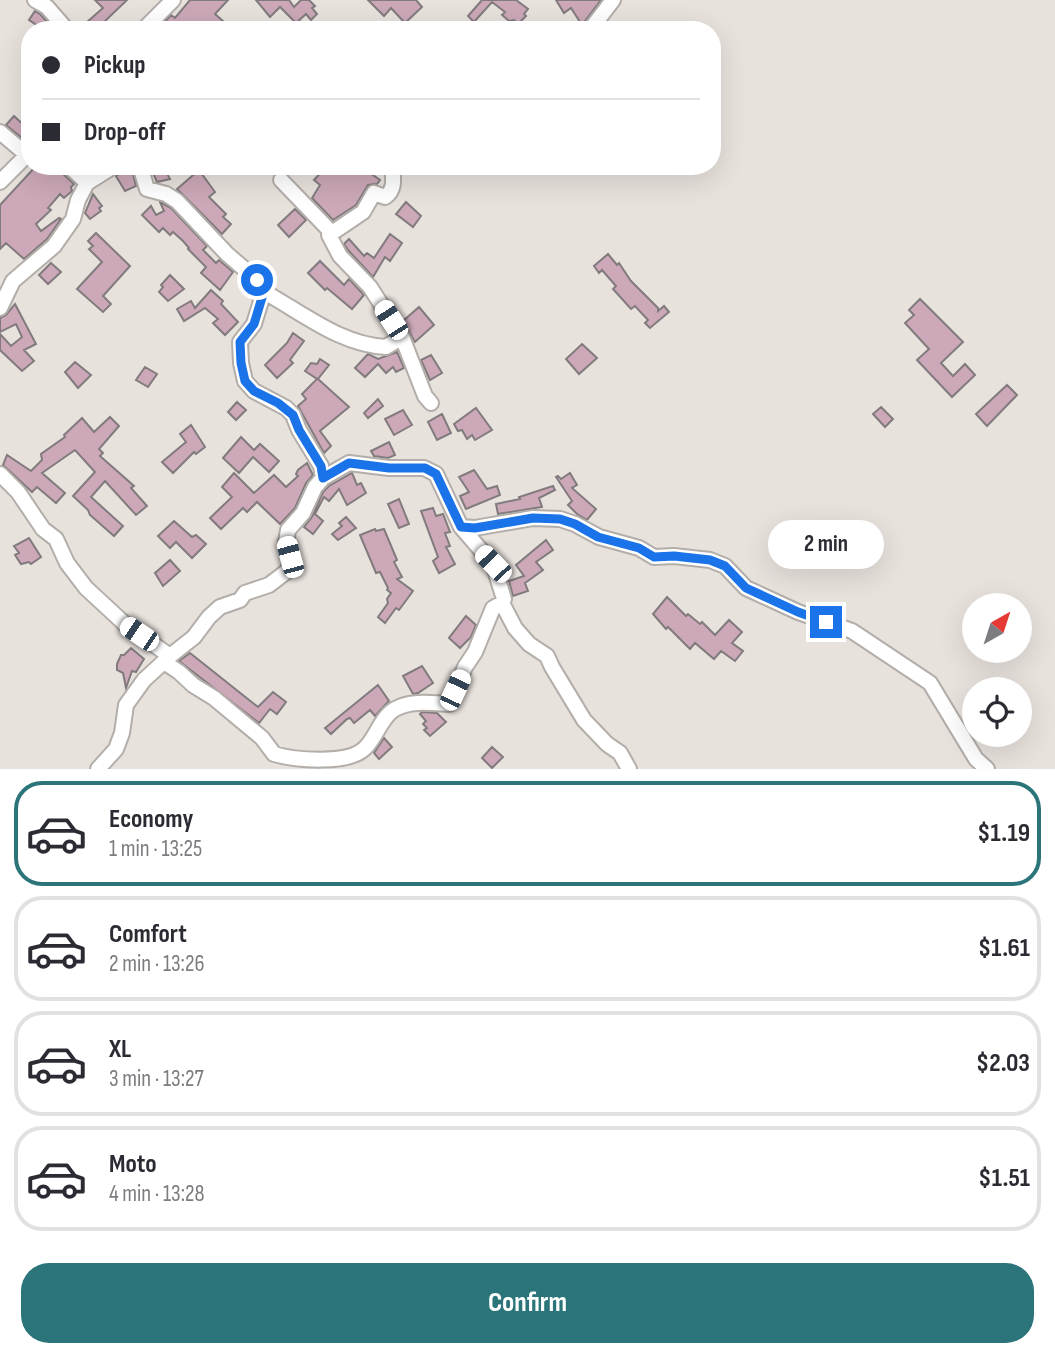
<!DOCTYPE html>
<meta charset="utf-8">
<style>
:root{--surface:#fff;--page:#f2f2f3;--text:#2b2b33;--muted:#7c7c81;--line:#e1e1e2;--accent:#2b757a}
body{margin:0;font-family:"Sofia Sans Condensed",sans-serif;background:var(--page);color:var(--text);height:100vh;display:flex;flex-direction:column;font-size:26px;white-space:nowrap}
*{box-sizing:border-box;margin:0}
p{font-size:23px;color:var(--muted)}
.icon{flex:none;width:38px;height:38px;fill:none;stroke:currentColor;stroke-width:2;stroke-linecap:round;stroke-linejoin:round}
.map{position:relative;height:769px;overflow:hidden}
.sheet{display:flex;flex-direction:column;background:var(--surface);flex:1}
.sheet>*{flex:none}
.hud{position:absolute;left:21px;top:21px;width:700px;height:154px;border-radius:28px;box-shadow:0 7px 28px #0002;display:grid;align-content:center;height:154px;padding:0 21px;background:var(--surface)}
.needle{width:46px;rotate:39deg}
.fabs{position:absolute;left:962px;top:593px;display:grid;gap:14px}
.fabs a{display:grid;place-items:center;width:70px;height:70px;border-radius:50%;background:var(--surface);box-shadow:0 7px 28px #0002;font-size:35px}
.end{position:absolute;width:32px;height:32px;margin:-16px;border:9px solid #1a73e8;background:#fff;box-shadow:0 0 0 4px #fff}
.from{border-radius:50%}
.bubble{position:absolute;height:49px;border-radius:24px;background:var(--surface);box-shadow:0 7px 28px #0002;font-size:23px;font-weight:700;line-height:49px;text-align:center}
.car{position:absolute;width:21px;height:42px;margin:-21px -10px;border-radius:9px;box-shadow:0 0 5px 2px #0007;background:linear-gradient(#fff 24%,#345 0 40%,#fff 0 76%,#345 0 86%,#fff 0)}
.hud b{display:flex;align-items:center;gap:24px;height:66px;font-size:26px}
.hud b+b{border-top:2px solid var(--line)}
.hud i{width:18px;height:18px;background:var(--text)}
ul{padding:12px 0 0;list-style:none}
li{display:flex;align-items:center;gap:21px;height:105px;margin:0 14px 10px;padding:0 7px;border:4px solid var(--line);border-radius:28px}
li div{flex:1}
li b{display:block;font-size:26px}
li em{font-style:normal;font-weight:700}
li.current{border-color:var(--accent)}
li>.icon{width:63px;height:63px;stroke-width:1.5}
.action{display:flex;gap:14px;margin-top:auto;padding:14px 21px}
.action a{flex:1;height:80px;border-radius:28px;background:var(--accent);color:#fff;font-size:28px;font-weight:700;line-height:80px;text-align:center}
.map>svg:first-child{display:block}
</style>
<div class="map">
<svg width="1055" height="769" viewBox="0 0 1055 769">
<rect width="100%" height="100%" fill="#e8e2dd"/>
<path fill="#cca8b8" stroke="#817b7e" stroke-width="2" d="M95,0H127L104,22L111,30H78L103,8Z
M190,0H228L215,14L233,30H199L190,23L183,30H165L161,26L171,15L175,18Z
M256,0H289L294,7L301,0H309L315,6L312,8L317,14L311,20L306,14L296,23L280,7L270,17Z
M368,0H416L422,7L405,23L391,8L384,16Z
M482,0H516L528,9L524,14L526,16L518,24L514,20L509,21L502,15L505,12L492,2L474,22L468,16Z
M556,0H601L582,25L571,8L564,13Z
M35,11L41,15L54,30H44L29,20Z
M14,116L29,130L22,138L6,125Z
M36,166H60L62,173L74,184L71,187L72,191L64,198L60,194L48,208L51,210L36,224L41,231L59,218L61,219L47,239L24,259L6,243L0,249V205Z
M131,166L136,186L125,191L116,176Z
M150,166H163L170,179L157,182Z
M327,166H360L380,180L377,184L368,185L356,205L333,220L312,198L320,185L314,180Z
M199,170L215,192L209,197L226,214L223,217L231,224L222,234L177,189Z
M93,194L102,206L99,208L101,211L90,219L85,213Z
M160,202L171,208L207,246L203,250L216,263L219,260L233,272L220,290L201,273L206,267L188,249L189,248L183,241L173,232L170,235L163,228L159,232L142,215L151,206L156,215L164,211Z
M406,202L421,216L413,227L396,214Z
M295,209L306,220L289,237L278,225Z
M96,233L130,266L103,296L111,304L103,312L77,289L102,262L89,249L93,246L88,241Z
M390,234L402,243L390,261L385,257L373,277L348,250L344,244L349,239L364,256L367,253L374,258Z
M608,254L617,265L619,263L631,281L658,308V311L664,306L669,312L650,328L645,323L648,320L635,306L631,309L613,289L616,286L602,270L599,273L594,266Z
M320,261L344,285L349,279L362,293L364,295L352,309L327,288L325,290L308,273Z
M51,263L61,272L48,284L39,275Z
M170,275L184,289L168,301L159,292L163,287L161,285Z
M211,290L223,301L221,304L238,322L225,335L213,323L218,319L205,308L184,321L177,309L191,301L195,308Z
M920,299L963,342L941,363L953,376L965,364L975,375L952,397L917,360L929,349L905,323L914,315L909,310Z
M15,304L36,344L24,350L34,361L22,371L0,350V334L11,346L22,337L16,324L0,332V318L6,315Z
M419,307L434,325L415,342L403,321Z
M293,333L304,341L290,360L293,363L277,378L265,365L287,343Z
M582,344L597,358L579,374L566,359Z
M397,352L404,368L396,372L393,367L386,373L378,364L365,377L355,368L368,354L378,359Z
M431,355L442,373L430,380L421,360Z
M320,359L329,365L318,379L349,407L320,431L331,446L324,453L298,406L306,399L302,394L317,379L305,371L311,363L317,364Z
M75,362L91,375L78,388L65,372Z
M145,367L157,374L148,387L136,380Z
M1007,385L1017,395L987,426L976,414Z
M378,399L383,406L368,418L364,413Z
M237,402L246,410L236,420L228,412Z
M881,407L893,419L885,427L873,414Z
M476,408L492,430L475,440L472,435L467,439L462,430L458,431L454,424Z
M403,410L412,425L394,435L385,419Z
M442,414L451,433L437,440L428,422Z
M110,417L119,426L99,449L103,453L100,456L134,486L131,488L147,506L136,515L105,481L91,497L123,526L114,536L90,515L88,510L73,496L95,472L75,450L42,473L65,493L56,503L37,487L32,492L3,465L7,455L31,471L42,460L41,454L65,437L64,435L82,418L94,432Z
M191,425L205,447L196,454L194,452L173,473L162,462L186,442L180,434Z
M241,437L254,450L260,444L279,461L269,472L253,457L239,473L223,458Z
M389,442L395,455L388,458L374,456L371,451Z
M307,463L313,475L306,483L295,508L280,524L257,502L247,512L243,508L221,529L210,518L232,497L222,487L234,473L254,493L274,475L286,487L298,476L296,474L298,470Z
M474,470L487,489L497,486L500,495L466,509L460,496L469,492L459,477Z
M352,473L357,485L361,483L366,493L347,505L339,489L329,501L324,497L315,514L323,521L313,534L304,527L312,517L323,492L329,486Z
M570,473L577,485L572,488L596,509L587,520L577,514L568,505L572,501L556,477L558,476L561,479Z
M553,486L555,490L539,498L542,507L498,514L496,504L520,499L519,497Z
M399,499L409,524L399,528L388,504Z
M433,508L436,516L443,514L450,532L445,533L450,546L446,547L455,564L439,573L433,561L438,557L421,511Z
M346,517L356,528L338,540L332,534L342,526L339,523Z
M174,521L192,537L196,535L206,544L192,558L176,542L170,548L158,536Z
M375,529L376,531L384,529L397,560L394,562L402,577L397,579L413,591L399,610L396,608L385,623L378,617L388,603L387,599L391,593L387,590L388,588L380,572L376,573L360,535Z
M29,538L41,557L31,564L29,562L21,564L15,555L19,553L14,546Z
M546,540L553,550L536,562L543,570L525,583L528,591L513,596L509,581L524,576L516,565Z
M170,560L180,571L163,586L155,573Z
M667,597L686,616L688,614L700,624L702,622L715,635L729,620L742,632L732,643L743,651L735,661L721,651L714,659L695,643L690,649L668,627L666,629L653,614Z
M466,616L476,625L471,637L460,648L449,638Z
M131,648L144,659L136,672L132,671L126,688L123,673L117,670V664L121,655H124Z
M190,653L258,707L273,692L286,702L277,714L270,709L259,723L179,661Z
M422,666L433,683L418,693L413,694L403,676Z
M378,685L389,701L375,716L370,710L354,723L350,718L347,719L331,734L325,728Z
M422,712L437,713L446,722L430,736L424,730L427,728L423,724L426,721L420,714Z
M384,738L392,747L379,759L374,753Z
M492,747L503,757L492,768L482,758Z"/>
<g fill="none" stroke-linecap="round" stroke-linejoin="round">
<defs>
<path id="minor" d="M35,0L47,7L67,30
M143,30L173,0
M590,30L613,0
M0,132L27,155
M69,166L87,183L114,166
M140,166L147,189L166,194L177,201L227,254L257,280L264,291L273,297C309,318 344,345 386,347L402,337
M392,166C393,177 396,190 385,197L374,193L363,212L329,235L340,256L370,287L402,337L425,396L431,403
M281,180L331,232
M0,182L30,152
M0,308L13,281L54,246L73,219L78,200L87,183
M0,474L18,492L43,529L56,539L67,563L86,588L126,625L170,656L144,680L126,705L122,733L116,749L98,769
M323,478L349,463L389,468H424L436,474L461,527L475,528L533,518L560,519L575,524L599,537L639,548L654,557L674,556L710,560L725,566L746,588L798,612L852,631L930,683L976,759L987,769
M461,527L493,564L504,599L502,603L515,628L529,644L547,656L552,667L584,720L607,744L620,753L629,769
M170,656L194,637L209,617L220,607L240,600L245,593L269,585L286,572L291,564L286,542L288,530L303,513L315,487L323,478L321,466L299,430L293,415L286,408L254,391L245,381L241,363L240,342L254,324L264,291
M164,662L179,672L193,685L214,698L262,738L274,754C294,760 349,765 365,748C376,738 381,717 395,709C411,700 431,703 449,704L465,667L475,652L493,608L502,603"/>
</defs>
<use href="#minor" stroke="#b3aea9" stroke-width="18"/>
<use href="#minor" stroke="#fff" stroke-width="14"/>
</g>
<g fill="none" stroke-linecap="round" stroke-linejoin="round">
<path stroke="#1a73e8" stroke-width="9" d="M257,280L264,291L254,324L240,342L241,363L245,381L254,391L278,403L293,415L299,430L321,466L323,478L349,463L389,468H425L436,474L461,527L475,528L533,518L560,519L575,524L598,537L639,548L654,557L674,556L710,560L725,566L746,588L798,612L826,622"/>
</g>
</svg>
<div class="fabs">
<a><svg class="needle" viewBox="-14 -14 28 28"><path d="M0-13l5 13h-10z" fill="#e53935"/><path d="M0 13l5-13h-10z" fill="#7c7c81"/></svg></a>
<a><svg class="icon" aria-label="locate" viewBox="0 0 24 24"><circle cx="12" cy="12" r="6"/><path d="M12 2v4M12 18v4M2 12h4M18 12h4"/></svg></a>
</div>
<i class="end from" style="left:257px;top:280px"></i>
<i class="end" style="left:826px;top:622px"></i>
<div class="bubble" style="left:768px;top:520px;width:116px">2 min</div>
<i class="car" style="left:391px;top:320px;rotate:327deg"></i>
<i class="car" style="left:290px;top:557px;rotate:345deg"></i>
<i class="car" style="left:493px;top:564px;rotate:316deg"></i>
<i class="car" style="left:139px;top:634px;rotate:304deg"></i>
<i class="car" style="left:455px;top:690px;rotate:25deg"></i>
<div class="hud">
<b><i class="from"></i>Pickup</b>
<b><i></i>Drop-off</b>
</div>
</div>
<section class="sheet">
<ul>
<li class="current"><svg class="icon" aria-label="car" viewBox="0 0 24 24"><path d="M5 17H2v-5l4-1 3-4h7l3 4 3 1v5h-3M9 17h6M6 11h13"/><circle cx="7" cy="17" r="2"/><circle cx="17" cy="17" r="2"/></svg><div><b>Economy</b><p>1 min · 13:25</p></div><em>$1.19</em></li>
<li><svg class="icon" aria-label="car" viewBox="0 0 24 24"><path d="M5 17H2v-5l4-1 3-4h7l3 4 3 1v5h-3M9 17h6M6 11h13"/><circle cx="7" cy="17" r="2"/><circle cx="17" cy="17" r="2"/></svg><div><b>Comfort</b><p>2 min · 13:26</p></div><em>$1.61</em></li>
<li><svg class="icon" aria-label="car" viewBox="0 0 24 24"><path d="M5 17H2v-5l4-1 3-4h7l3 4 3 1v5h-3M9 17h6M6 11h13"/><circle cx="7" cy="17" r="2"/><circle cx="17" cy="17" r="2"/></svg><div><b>XL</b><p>3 min · 13:27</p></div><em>$2.03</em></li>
<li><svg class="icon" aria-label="car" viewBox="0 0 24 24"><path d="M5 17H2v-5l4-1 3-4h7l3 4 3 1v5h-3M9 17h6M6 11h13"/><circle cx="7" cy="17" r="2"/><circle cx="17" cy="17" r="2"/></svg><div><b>Moto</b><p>4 min · 13:28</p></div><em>$1.51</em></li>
</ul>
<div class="action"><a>Confirm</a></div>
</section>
